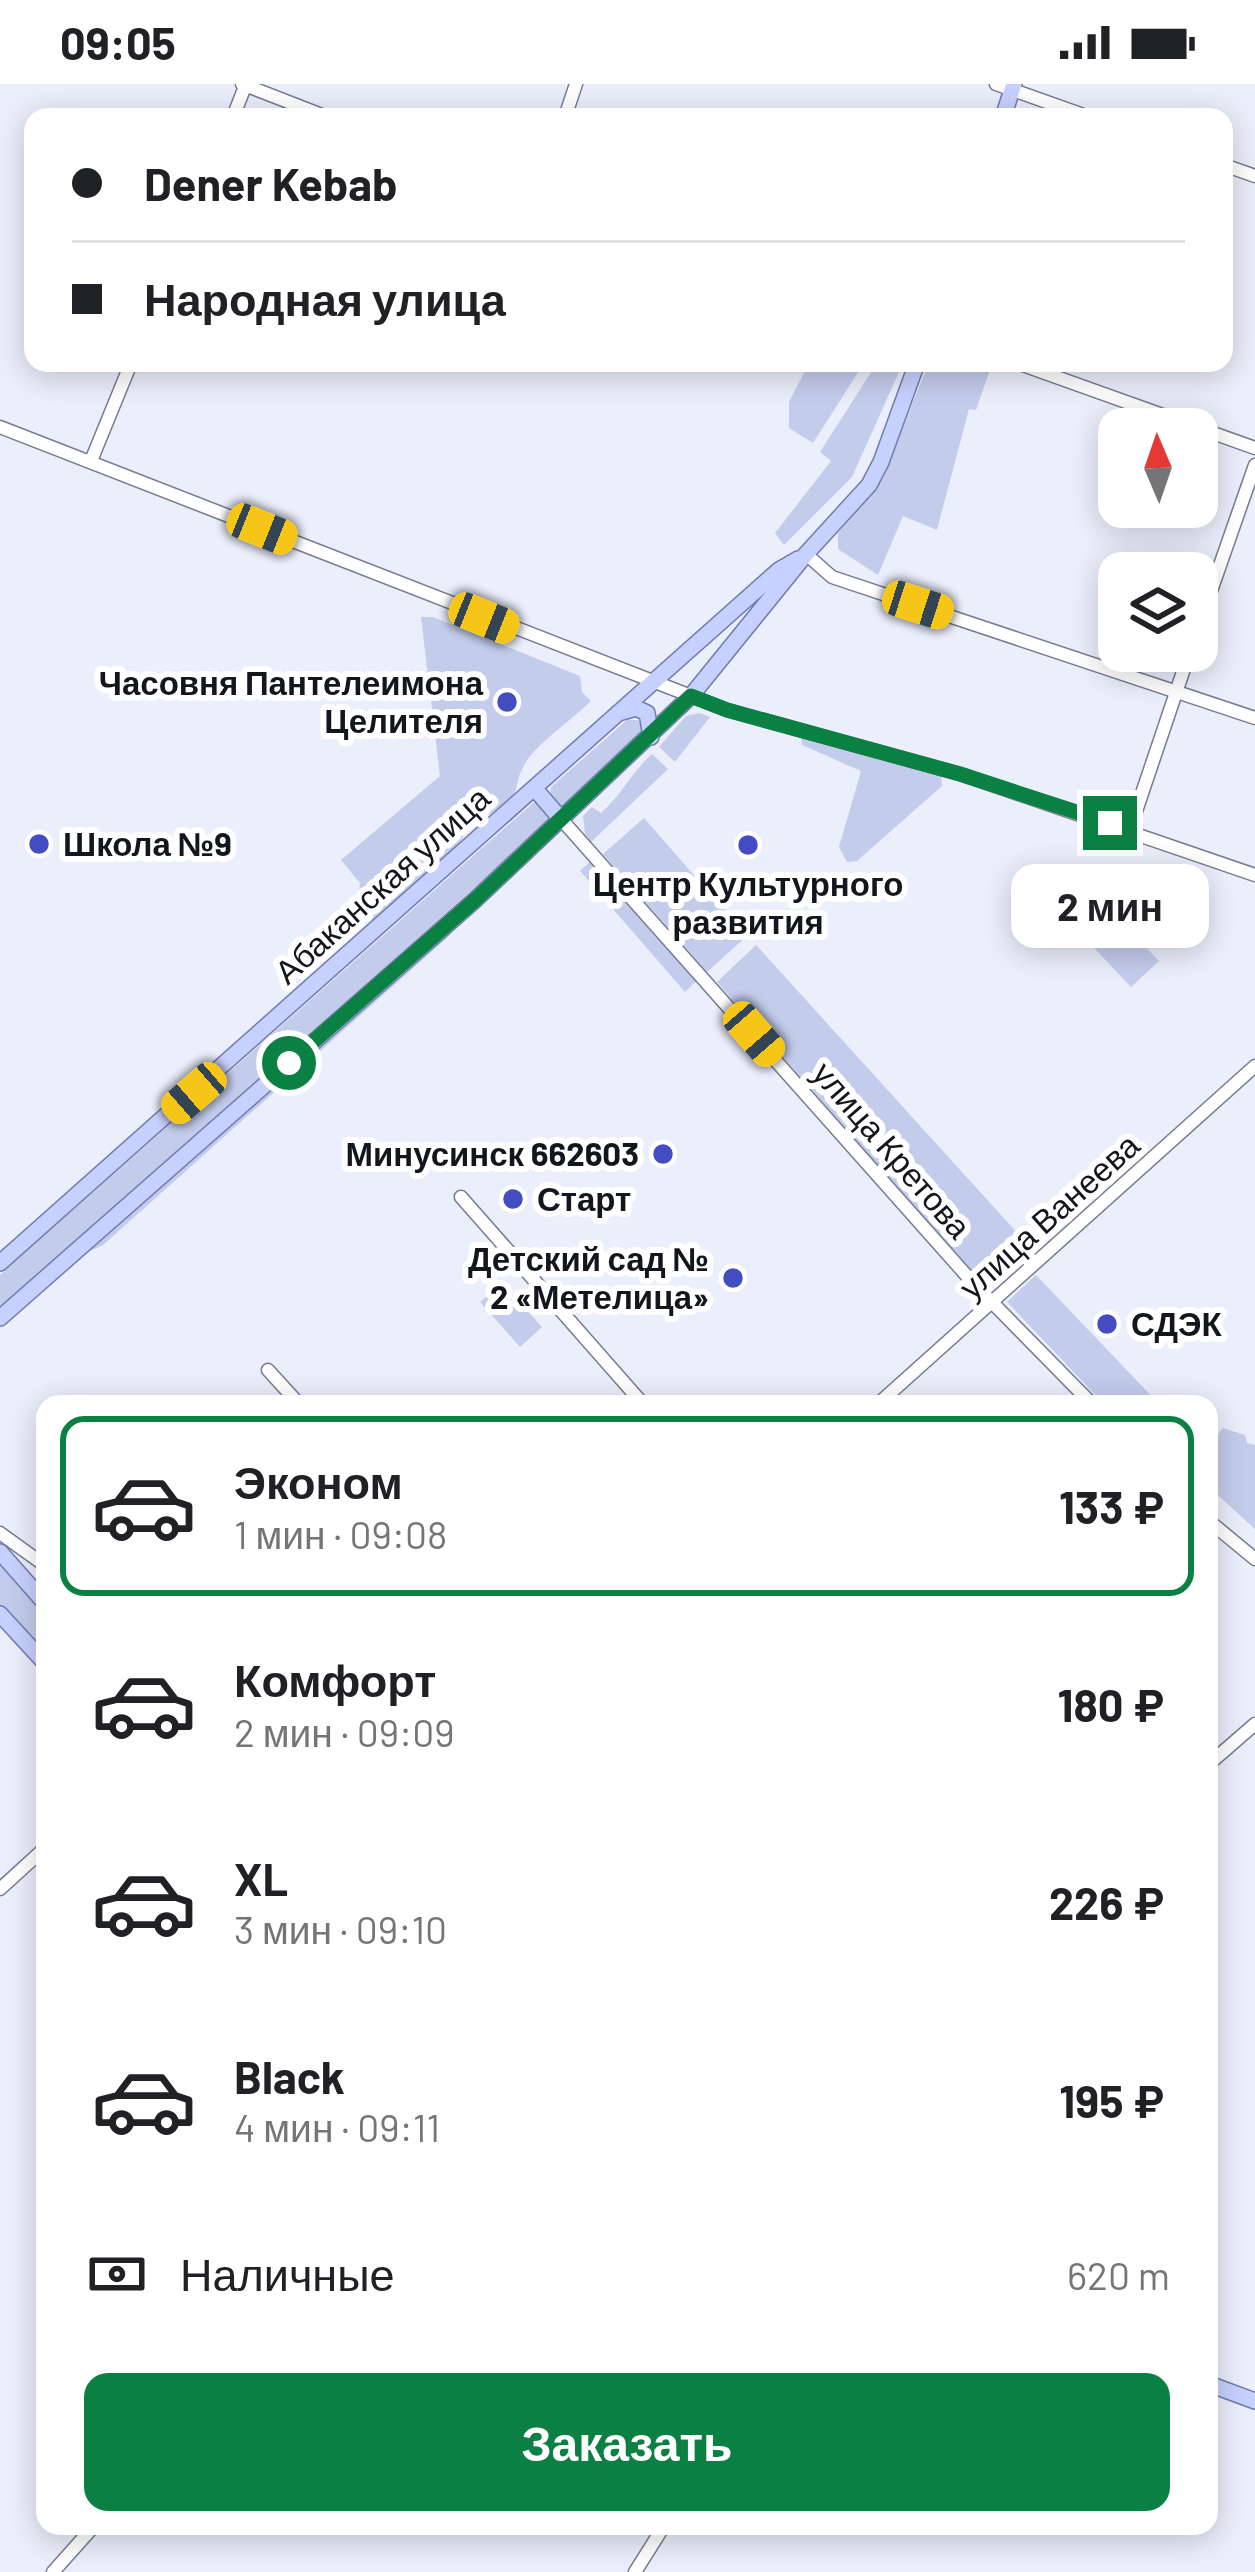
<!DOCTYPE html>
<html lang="ru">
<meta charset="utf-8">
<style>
:root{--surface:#fff;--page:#f2f2f2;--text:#202124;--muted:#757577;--line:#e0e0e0;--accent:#0b8043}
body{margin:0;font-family:Barlow,sans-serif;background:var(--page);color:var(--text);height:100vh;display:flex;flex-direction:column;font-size:45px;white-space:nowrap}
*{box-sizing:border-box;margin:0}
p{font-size:39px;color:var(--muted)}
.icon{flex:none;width:66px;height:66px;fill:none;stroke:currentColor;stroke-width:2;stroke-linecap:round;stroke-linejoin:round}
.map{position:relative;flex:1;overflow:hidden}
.side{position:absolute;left:36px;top:1311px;width:1182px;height:1140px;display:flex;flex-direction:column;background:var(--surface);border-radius:24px;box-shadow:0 6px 30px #0003}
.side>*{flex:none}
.banner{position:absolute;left:24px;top:24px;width:1209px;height:264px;border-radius:24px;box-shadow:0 6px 30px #0003;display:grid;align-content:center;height:264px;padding:0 48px;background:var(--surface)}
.needle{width:78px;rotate:358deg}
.buttons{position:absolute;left:1098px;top:324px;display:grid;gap:24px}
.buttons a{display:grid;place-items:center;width:120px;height:120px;border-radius:24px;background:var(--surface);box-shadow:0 6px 30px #0003;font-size:60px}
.end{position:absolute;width:54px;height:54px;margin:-27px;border:15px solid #0b8043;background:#fff;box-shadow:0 0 0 6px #fff}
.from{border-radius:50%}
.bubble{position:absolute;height:84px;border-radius:24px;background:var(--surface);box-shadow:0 6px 30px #0003;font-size:39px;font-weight:700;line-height:84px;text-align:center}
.car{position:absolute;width:36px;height:72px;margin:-36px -18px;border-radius:15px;box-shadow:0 0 9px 3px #0007;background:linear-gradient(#f5c518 24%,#345 0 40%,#f5c518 0 76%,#345 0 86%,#f5c518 0)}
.banner b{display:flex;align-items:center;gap:42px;height:114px;font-size:45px}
.banner b+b{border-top:3px solid var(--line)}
.banner i{width:30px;height:30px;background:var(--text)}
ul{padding:21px 0 0;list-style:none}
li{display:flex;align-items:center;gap:36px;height:180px;margin:0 24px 18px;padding:0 24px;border:6px solid transparent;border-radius:24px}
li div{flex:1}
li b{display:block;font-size:45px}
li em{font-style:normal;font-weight:700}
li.current{border-color:var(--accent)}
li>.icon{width:108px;height:108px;stroke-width:1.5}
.pay{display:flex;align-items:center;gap:30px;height:132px;padding:0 48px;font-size:45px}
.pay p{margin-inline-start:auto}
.primary-button{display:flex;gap:24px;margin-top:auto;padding:24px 48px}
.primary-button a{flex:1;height:138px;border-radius:24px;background:var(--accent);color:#fff;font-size:48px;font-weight:700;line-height:138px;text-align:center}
.status{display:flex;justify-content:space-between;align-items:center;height:84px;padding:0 60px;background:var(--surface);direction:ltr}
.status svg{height:33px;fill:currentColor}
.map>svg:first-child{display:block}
</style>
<div class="status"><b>09:05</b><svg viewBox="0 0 49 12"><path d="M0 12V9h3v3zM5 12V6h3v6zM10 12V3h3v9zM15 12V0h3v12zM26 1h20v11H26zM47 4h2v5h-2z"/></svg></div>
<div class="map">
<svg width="1255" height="2488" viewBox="0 0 1255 2488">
<rect width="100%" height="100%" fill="#ebeefb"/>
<path fill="#c4ccec" d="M809,279H864L813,359L789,344V318Z
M877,279H903L852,393L784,461L775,449L831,377L820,368Z
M929,279L991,283L976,326L969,325L937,446L903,432L878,491L838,465V449L879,400Z
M421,533H433L580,592L582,608L591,617C574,634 538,659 526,678C508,708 529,705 488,731L481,707L452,731L465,749L455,767L377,836H372L358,819L360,799L341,776L440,692Z
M700,629L710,633L675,678L659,663L686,632Z
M627,636H638L644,648L567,722H560L550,712L551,703Z
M808,650L865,671L941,689L942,702L857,777L847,778L839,763L861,687L802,661L801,654Z
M652,670L668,685L591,758L585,750L583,732L592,723L601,729C623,709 630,690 652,670Z
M533,719H540L550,737L0,1224V1191Z
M644,734L747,852L707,888L603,770Z
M592,776L697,896L685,908L580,787Z
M1107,822L1159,877L1131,903L1079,848Z
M460,836L449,852L103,1161L79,1172Z
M756,861L1031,1164L985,1203L717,898Z
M1036,1191L1159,1320H1104L1007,1218Z
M502,1199L542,1243L520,1263L480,1218Z
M1223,1344L1245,1351L1247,1359L1255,1361V1445L1209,1403V1361Z
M0,1478L45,1529V1570L0,1521Z"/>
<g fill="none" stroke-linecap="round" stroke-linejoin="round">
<defs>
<path id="minor" d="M242,0L327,33
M996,0L1089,33
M233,33L246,0
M565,33L576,0
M1224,81L1255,92
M1017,279L1255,364
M0,343L727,626L960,690L1255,791
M91,377L131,279
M806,470L832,493L1255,634
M1197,547L1255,381
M561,735L975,1201L1092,1320
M1130,745L1190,567
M461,1113L643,1320
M268,1286L299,1320
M878,1320L1255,982
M1209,1437L1255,1475
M0,1449L43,1480
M1209,1680L1255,1640
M0,1805L45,1764
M53,2488L94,2442
M635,2488L664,2442"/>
<path id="major" d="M1003,33L1014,0
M622,628L636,624L647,629L651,653
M535,705L561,735
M0,1179L779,486L798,475
M0,1234L475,816L691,612L806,470L869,401L881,378L917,279
M0,1468L45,1519
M0,1530L45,1579
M1209,2300L1255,2317"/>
</defs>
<use href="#minor" stroke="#767b8f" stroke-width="15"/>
<use href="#major" stroke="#707bae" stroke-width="18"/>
<use href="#minor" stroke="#fff" stroke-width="12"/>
<use href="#major" stroke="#c7d1fd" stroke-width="15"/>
</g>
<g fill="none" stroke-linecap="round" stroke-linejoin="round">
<path stroke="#0b8043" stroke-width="15" d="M289,979L475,816L691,612L727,626L960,690L1110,739"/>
</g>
<g fill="#434cc1" stroke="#fff" stroke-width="4.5">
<circle cx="507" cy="618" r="12"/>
<circle cx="39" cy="760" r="12"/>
<circle cx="748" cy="761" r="12"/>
<circle cx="663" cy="1070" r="12"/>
<circle cx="513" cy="1115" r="12"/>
<circle cx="733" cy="1194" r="12"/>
<circle cx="1107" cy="1240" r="12"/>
</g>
<g text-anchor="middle" stroke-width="12" stroke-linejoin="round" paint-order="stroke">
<g font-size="33" font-weight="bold" fill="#14161d" stroke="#fff" text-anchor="end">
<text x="483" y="611">Часовня Пантелеимона<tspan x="483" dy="38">Целителя</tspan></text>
<text x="63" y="772" text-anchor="start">Школа №9</text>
<text x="748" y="812" text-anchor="middle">Центр Культурного<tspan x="748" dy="38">развития</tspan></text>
<text x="639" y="1082">Минусинск 662603</text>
<text x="537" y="1127" text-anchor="start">Старт</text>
<text x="709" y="1187">Детский сад №<tspan x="709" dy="38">2 «Метелица»</tspan></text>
<text x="1131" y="1252" text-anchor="start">СДЭК</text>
</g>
<g font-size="33" fill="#14161d" stroke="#fff">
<text transform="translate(382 801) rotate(-42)" y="12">Абаканская улица</text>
<text transform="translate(892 1066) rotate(49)" y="12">улица Кретова</text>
<text transform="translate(1049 1132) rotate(-42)" y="12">улица Ванеева</text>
</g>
</g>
</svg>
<div class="buttons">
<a><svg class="needle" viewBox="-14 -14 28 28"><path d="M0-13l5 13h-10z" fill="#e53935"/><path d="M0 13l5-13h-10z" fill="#757577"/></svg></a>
<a><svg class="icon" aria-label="layers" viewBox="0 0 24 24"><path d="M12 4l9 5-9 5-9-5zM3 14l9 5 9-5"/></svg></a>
</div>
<i class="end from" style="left:289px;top:979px"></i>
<i class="end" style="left:1110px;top:739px"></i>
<div class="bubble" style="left:1011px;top:780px;width:198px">2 мин</div>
<i class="car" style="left:262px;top:445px;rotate:112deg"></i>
<i class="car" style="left:918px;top:521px;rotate:108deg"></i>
<i class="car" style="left:484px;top:534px;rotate:112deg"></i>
<i class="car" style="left:754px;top:950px;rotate:139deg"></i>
<i class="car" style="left:194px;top:1009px;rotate:229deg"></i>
<div class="banner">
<b><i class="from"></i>Dener Kebab</b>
<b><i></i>Народная улица</b>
</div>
<section class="side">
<ul>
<li class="current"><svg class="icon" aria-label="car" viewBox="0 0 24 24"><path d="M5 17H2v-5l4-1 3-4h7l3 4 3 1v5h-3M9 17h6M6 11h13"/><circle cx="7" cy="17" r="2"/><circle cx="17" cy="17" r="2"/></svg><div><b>Эконом</b><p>1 мин · 09:08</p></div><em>133 ₽</em></li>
<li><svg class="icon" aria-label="car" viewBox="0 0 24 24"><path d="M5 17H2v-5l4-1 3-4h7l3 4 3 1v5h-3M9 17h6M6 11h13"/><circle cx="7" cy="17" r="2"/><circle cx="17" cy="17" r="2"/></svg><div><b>Комфорт</b><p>2 мин · 09:09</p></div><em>180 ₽</em></li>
<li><svg class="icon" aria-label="car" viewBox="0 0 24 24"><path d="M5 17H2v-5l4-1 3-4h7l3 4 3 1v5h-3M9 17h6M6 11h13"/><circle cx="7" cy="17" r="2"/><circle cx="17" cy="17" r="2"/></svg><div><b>XL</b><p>3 мин · 09:10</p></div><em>226 ₽</em></li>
<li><svg class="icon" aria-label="car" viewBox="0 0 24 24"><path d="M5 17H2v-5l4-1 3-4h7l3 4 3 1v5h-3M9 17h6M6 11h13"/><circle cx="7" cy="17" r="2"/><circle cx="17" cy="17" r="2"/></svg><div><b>Black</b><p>4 мин · 09:11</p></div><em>195 ₽</em></li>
</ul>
<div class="pay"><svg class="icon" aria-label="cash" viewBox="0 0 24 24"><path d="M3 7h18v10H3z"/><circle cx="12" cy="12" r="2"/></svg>Наличные<p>620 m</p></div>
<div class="primary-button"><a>Заказать</a></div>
</section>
</div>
